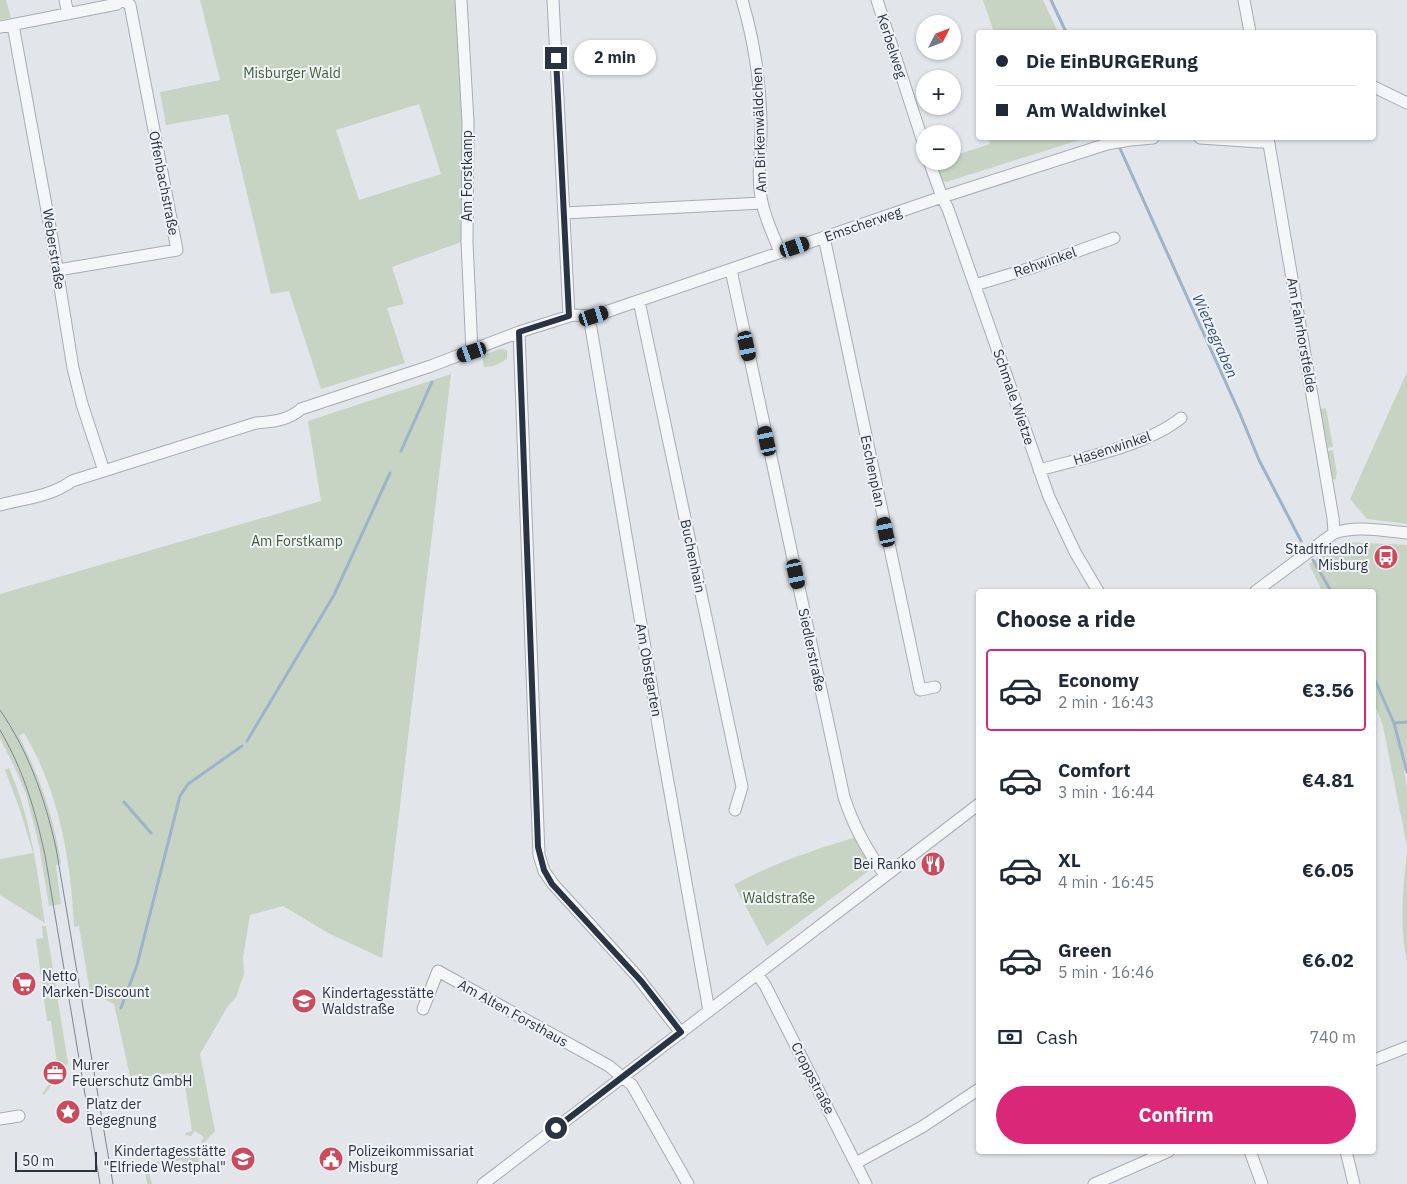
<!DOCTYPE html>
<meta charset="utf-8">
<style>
:root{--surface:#fff;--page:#f6f6f7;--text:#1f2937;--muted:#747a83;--line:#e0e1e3;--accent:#db2777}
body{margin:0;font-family:"IBM Plex Sans",sans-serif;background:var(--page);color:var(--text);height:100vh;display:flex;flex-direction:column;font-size:19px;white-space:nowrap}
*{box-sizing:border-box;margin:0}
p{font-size:16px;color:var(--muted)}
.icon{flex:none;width:28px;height:28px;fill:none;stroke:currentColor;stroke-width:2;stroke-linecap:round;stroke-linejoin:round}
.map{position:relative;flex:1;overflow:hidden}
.details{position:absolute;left:976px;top:589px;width:400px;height:565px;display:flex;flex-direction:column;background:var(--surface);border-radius:5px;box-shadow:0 1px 4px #0004}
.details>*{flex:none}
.banner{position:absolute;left:976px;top:30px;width:400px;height:110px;border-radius:5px;box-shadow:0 1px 4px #0004;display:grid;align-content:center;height:110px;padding:0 20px;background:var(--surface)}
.needle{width:32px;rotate:48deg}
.controls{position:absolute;left:916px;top:15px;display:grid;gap:10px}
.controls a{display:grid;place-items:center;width:45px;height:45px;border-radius:50%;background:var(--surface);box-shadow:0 1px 4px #0004;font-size:25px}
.scale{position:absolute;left:15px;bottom:12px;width:82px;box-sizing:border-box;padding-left:5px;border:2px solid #2a3342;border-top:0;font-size:14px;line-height:18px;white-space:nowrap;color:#2a3342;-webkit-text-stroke:4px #f1f4f7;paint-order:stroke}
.end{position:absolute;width:22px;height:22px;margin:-11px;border:6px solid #2a3342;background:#fff;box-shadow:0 0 0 2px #fff}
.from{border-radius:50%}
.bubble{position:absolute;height:35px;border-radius:18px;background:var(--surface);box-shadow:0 1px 4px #0004;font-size:16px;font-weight:700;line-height:35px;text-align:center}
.car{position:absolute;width:15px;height:30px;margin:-15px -8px;border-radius:6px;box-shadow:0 0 4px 1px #0007;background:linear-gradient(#222 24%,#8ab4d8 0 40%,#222 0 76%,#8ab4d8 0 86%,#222 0)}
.banner b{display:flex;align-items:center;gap:18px;height:48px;font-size:19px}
.banner b+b{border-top:1px solid var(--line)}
.banner i{width:12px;height:12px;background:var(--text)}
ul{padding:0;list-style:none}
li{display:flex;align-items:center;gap:15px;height:82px;margin:0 10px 8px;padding:0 10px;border:2px solid transparent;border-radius:5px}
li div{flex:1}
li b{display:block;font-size:19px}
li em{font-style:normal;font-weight:700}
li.selected{border-color:var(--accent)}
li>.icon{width:45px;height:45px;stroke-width:1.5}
h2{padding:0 20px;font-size:22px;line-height:60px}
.pay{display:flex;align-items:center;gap:12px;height:55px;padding:0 20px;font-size:19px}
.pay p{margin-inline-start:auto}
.action{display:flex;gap:10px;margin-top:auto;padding:10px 20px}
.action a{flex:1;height:58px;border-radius:30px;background:var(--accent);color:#fff;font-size:20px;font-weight:700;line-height:58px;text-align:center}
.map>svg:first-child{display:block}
</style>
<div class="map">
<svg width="1407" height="1184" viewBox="0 0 1407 1184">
<rect width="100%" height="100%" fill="#e2e5ea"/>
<path fill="#c7d4c3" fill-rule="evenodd" d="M0,0H6L11,18L0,20Z
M200,0H458L467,240L392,267L404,304L387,308L405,363L321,389L289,291L271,294L228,114L166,125L160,92L220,80ZM419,104L441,174L359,200L336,130Z
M983,0H1043L1058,32H994Z
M988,138H1086L946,182L940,179L934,161H952L953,156L990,144Z
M500,349L507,350V359L494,366L484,367L482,356Z
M1407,372V524L1367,519L1350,499Z
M451,374L382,958L330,934L283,906L250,915L243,957L244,974L236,997L228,1006L200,1054L215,1131L203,1144L201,1142L204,1137L195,1131L191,1136L186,1135L185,1133L192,1131L185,1086L177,1087L175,1077L171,1073L142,1077V1074L130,1076L114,1004L90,992L79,926L74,927C71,860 59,791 24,733L19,736C41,780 53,815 61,863L56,865L61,904L49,906L39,845L26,794L14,766L0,738V594L321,501L308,421Z
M1326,408L1333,447L1327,448L1320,409Z
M1333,450L1337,475H1336V479L1332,480L1327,451Z
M1347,542L1407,545V768L1404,771L1407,788V846L1383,726L1374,702V591H1322L1309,564Z
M9,768C31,818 37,870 45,923L0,895V859L33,853L20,810L5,770Z
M856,837L874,867L767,946L734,885C773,863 814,850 856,837Z
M1407,852V961C1399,925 1403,888 1407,852Z
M42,926H46L68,1063L44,1095L42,1094L58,1071L51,1021H47L36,939L43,938Z
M193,1148L200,1154L197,1169L183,1167L182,1160L152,1165L153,1172L149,1173L152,1184H147L144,1164L185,1157L184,1150Z"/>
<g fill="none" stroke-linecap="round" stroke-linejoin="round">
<path stroke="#9eb3c9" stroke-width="3" d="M1051,0L1066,32
M1118,144L1240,414L1259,460L1301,541
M401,451L432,382
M1313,560L1331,591
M1374,678L1394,723L1407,772
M1394,723L1407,722
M247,741L334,595L390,473
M124,802L151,833
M121,1008L137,965L180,796L188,784L242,746"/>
<defs>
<path id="minor" d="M65,0L68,14
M461,0L468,122L467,242L472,352
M553,0L569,316
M742,0C754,40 760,80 761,121C762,147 756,175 762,202C765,219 774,236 780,252
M877,0L925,148
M1244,0L1250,32
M13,25L52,238L73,368L82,404L104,471
M0,27L117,4L121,0
M1374,87L1407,103
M1200,138L1260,142L1268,141
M1268,138L1333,518L1334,533
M929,161L942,197L948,209L1049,497L1075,552L1098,591
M564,213L762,203
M824,237L920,690L935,687
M58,270L177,250L130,5L123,0
M731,270L844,797C853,825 867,851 885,875
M975,285L1034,267L1114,238
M639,301L742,787L735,810
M591,328L662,748L709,1011
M519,332L539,855L544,871L553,884L636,975L681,1033
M1039,470C1083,458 1146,446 1181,418
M0,505C25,498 50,497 72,481L256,423C272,422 289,420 301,409L431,366L519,332L573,315L594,316L942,197L1107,144L1130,140L1153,138
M1256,591L1334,533C1358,525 1383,531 1407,533
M757,974L765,985L866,1184
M423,1009L438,971L609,1066L632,1085L688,1184
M1374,1060L1407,1047
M0,1119L19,1116
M1250,1151L1262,1184
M1346,1151L1354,1184
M856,1163L922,1127L979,1089
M483,1184L979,804
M1094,1184L1169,1151"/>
</defs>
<use href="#minor" stroke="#a7acb4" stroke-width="13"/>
<use href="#minor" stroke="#f4f6f8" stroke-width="11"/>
<path stroke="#7b8593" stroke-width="1" d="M0,710C29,752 45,799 56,848L113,1184
M0,730C24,771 35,810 45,855L100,1184"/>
</g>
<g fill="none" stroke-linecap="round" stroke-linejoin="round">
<path stroke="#2a3342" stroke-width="6" d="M556,58L569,316L519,332L538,847L544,870L552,884L642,982L681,1032L556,1128"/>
</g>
<defs>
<symbol id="bus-disc" viewBox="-11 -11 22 22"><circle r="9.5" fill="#cc4a5e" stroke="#f1f4f7"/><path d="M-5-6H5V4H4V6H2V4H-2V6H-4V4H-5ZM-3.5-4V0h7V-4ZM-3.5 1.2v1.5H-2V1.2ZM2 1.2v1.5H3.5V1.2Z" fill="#fff"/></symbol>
<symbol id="restaurant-disc" viewBox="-11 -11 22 22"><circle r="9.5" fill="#cc4a5e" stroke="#f1f4f7"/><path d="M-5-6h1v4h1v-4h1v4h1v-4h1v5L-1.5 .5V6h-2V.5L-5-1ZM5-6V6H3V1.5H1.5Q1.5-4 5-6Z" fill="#fff"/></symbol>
<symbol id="supermarket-disc" viewBox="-11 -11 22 22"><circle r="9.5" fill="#cc4a5e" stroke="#f1f4f7"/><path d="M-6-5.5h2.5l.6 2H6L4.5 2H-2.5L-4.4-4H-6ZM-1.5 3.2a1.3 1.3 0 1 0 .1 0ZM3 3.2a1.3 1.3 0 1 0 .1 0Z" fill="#fff"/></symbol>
<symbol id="school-disc" viewBox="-11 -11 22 22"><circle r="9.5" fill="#cc4a5e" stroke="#f1f4f7"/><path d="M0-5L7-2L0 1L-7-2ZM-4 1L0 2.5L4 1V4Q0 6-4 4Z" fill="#fff"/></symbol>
<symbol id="office-disc" viewBox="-11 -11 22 22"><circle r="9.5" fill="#cc4a5e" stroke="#f1f4f7"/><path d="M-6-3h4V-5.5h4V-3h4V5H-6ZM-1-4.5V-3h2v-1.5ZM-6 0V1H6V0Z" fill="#fff"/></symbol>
<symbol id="sight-disc" viewBox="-11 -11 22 22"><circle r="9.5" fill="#cc4a5e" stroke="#f1f4f7"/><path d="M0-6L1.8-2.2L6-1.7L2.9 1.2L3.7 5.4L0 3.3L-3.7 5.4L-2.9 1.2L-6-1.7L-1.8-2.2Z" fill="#fff"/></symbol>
<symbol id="civic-disc" viewBox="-11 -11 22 22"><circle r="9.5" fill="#cc4a5e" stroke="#f1f4f7"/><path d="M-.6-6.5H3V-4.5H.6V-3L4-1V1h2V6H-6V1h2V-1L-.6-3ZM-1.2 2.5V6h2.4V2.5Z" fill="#fff"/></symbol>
</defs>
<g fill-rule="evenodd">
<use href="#bus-disc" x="1372" y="543" width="28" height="28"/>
<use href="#restaurant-disc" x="919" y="850" width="28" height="28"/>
<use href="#supermarket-disc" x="10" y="970" width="28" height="28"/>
<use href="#school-disc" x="290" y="987" width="28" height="28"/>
<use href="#office-disc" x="41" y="1059" width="28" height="28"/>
<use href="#sight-disc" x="54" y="1098" width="28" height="28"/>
<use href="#school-disc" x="229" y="1145" width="28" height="28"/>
<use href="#civic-disc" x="317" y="1145" width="28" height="28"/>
</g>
<g text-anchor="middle" stroke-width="4" stroke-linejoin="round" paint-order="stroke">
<g font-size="14" fill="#2a3342" stroke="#f1f4f7">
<text transform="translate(892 46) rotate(72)" y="5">Kerbelweg</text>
<text transform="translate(759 130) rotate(-92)" y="5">Am Birkenwäldchen</text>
<text transform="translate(467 176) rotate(-90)" y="5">Am Forstkamp</text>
<text transform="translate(164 183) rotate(79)" y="5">Offenbachstraße</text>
<text transform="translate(863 224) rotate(-19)" y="5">Emscherweg</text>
<text transform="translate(54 249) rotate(81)" y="5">Weberstraße</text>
<text transform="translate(1045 262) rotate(-19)" y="5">Rehwinkel</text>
<text transform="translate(1302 335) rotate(80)" y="5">Am Fahrhorstfelde</text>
<text transform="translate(1014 397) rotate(71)" y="5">Schmale Wietze</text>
<text transform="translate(1112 448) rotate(-18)" y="5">Hasenwinkel</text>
<text transform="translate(873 471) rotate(78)" y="5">Eschenplan</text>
<text transform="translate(693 556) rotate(78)" y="5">Buchenhain</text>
<text transform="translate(812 650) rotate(78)" y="5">Siedlerstraße</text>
<text transform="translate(649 670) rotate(80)" y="5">Am Obstgarten</text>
<text transform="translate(513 1013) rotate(29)" y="5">Am Alten Forsthaus</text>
<text transform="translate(813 1078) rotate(63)" y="5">Croppstraße</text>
</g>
<g font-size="14" fill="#3f5d38" stroke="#f1f4f7">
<text x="292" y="78">Misburger Wald</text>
<text x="297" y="546">Am Forstkamp</text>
<text x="779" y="903">Waldstraße</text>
</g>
<g font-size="14" fill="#2a3342" stroke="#f1f4f7" text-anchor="start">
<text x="1368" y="554" text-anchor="end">Stadtfriedhof<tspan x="1368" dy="16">Misburg</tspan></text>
<text x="916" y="869" text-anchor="end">Bei Ranko</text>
<text x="42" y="981">Netto<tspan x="42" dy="16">Marken-Discount</tspan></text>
<text x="322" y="998">Kindertagesstätte<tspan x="322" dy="16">Waldstraße</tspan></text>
<text x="72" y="1070">Murer<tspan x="72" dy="16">Feuerschutz GmbH</tspan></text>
<text x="86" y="1109">Platz der<tspan x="86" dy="16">Begegnung</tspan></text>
<text x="226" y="1156" text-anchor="end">Kindertagesstätte<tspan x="226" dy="16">"Elfriede Westphal"</tspan></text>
<text x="348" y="1156">Polizeikommissariat<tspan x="348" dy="16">Misburg</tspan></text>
</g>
<g font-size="15" font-style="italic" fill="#355275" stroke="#f1f4f7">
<text transform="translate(1215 336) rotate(66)" y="5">Wietzegraben</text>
</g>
</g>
</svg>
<div class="controls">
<a><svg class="needle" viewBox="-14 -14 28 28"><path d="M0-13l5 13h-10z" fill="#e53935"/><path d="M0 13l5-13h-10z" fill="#747a83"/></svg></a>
<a>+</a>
<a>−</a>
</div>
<div class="scale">50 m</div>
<i class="end from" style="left:556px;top:1128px"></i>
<i class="end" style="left:556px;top:58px"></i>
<div class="bubble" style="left:574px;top:40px;width:82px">2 min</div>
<i class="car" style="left:795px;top:247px;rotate:71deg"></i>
<i class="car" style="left:594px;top:316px;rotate:72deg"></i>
<i class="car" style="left:747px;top:346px;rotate:168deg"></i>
<i class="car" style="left:472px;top:352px;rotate:251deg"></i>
<i class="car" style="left:767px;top:441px;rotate:348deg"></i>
<i class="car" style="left:886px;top:532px;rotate:348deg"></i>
<i class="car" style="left:796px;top:574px;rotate:168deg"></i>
<div class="banner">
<b><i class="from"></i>Die EinBURGERung</b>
<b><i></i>Am Waldwinkel</b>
</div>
<section class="details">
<h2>Choose a ride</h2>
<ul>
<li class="selected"><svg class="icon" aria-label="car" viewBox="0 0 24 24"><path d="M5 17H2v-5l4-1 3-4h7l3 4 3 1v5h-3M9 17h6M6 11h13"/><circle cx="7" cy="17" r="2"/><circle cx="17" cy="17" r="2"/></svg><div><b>Economy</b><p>2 min · 16:43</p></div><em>€3.56</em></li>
<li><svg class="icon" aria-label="car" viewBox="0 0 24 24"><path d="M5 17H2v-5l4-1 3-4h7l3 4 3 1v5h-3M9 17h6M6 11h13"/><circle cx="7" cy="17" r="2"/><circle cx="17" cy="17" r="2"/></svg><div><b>Comfort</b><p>3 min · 16:44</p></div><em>€4.81</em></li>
<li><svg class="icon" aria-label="car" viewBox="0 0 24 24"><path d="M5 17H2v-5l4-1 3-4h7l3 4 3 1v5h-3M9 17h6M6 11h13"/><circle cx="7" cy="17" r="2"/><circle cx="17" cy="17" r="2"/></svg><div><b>XL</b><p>4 min · 16:45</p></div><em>€6.05</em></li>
<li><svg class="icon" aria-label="car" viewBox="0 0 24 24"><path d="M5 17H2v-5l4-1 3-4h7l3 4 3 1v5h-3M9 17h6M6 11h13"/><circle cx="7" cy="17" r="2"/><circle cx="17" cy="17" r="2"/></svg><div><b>Green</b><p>5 min · 16:46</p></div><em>€6.02</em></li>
</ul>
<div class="pay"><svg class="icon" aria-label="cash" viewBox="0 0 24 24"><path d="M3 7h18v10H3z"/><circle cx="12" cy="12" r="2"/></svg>Cash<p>740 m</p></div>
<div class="action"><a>Confirm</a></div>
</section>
</div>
